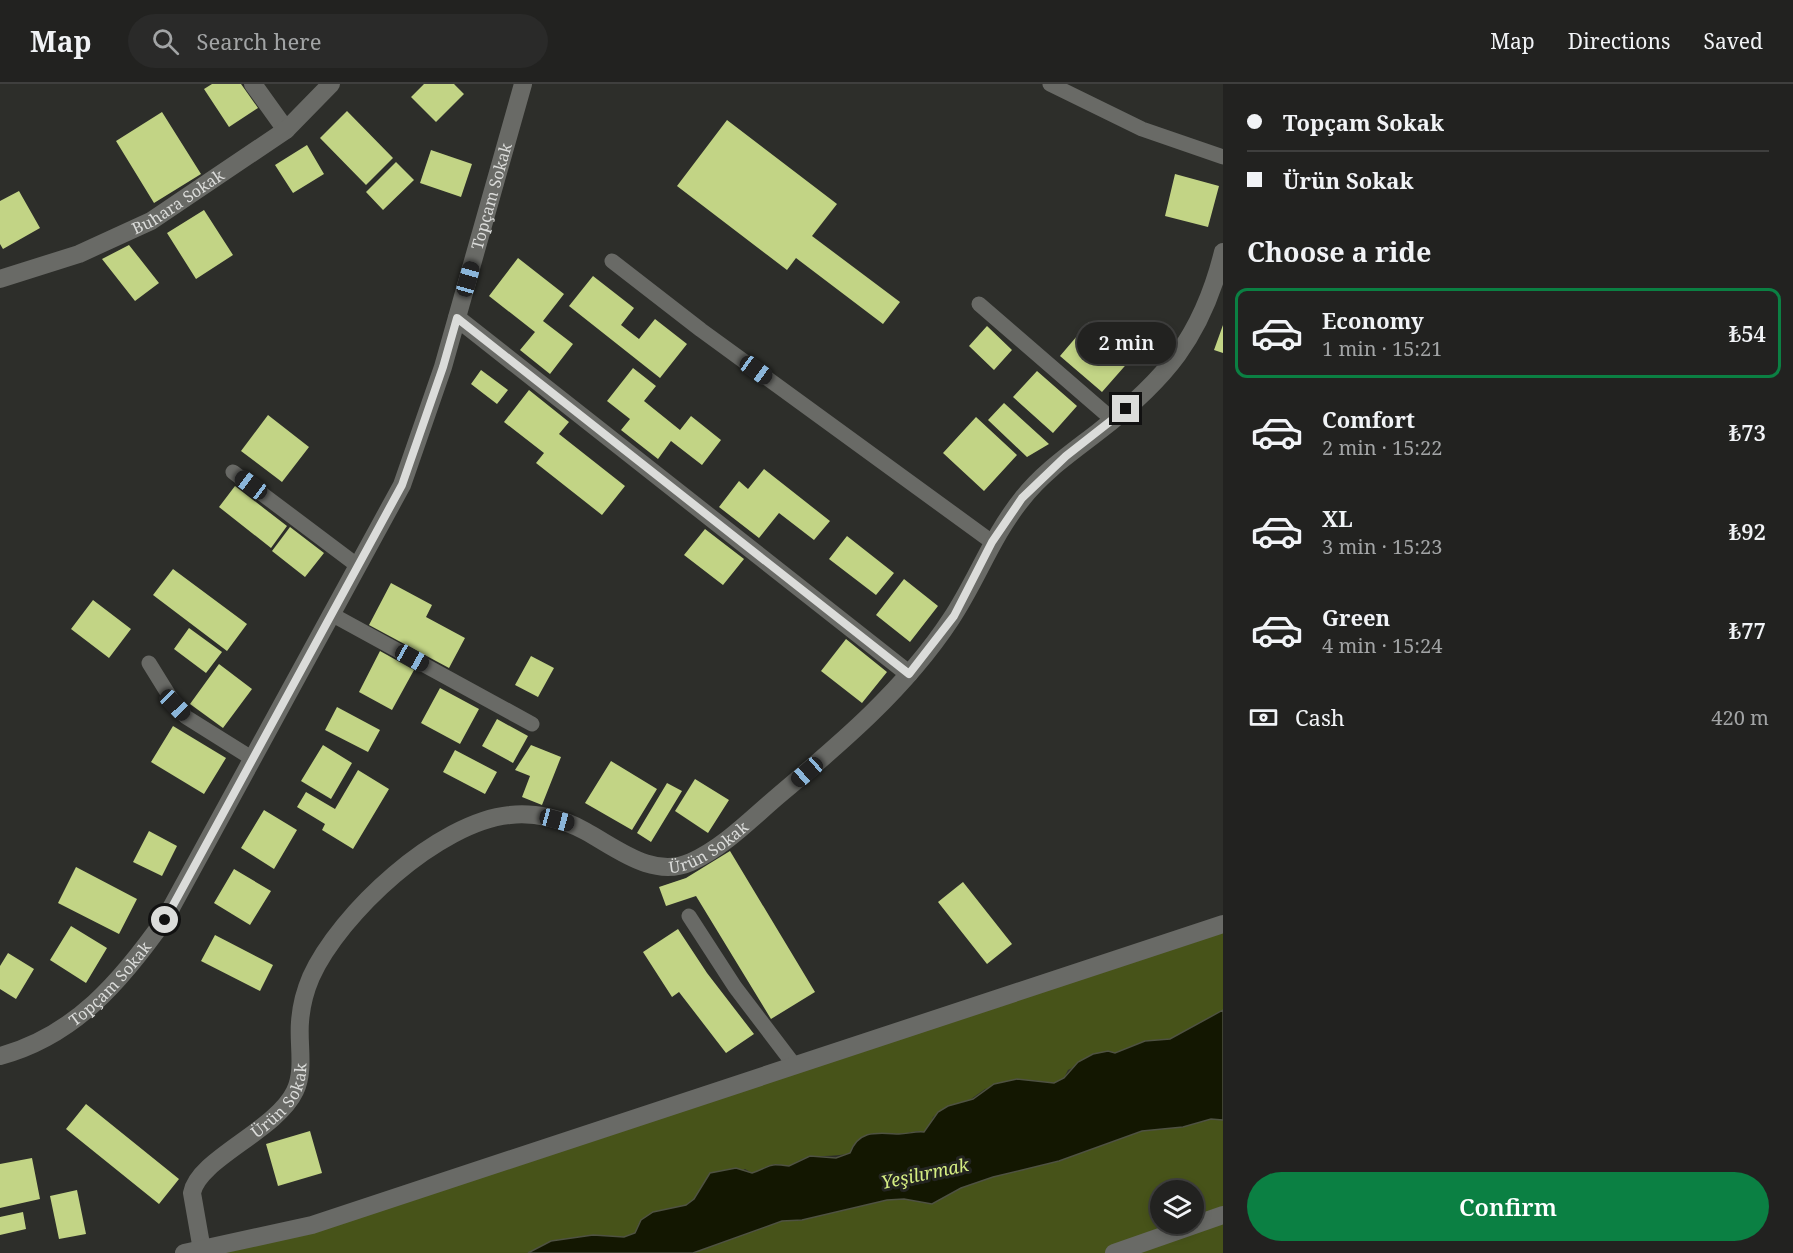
<!DOCTYPE html>
<meta charset="utf-8">
<style>
:root{--surface:#222220;--page:#2a2a29;--text:#f1f3f6;--muted:#a2a4a5;--line:#3f3f3e;--accent:#0b8043}
body{margin:0;font-family:"Noto Serif",serif;background:var(--page);color:var(--text);height:100vh;display:flex;flex-direction:column;font-size:22px;white-space:nowrap}
*{box-sizing:border-box;margin:0}
p{font-size:20px;color:var(--muted)}
.icon{flex:none;width:33px;height:33px;fill:none;stroke:currentColor;stroke-width:2;stroke-linecap:round;stroke-linejoin:round}
.map{position:relative;flex:1;overflow:hidden}
.side{display:flex;flex-direction:column;background:var(--surface);width:570px}
.side>*{flex:none}
.top-card{display:grid;align-content:center;height:132px;padding:0 24px;background:var(--surface)}
.fabs{position:absolute;left:1150px;top:1096px;display:grid;gap:12px}
.fabs a{display:grid;place-items:center;width:54px;height:54px;border-radius:50%;background:var(--surface);box-shadow:0 3px 9px #0003,0 0 0 2px var(--line);font-size:30px}
.end{position:absolute;width:27px;height:27px;margin:-14px;border:8px solid #dbdcda;background:#111;box-shadow:0 0 0 3px #111}
.from{border-radius:50%}
.bubble{position:absolute;height:42px;border-radius:21px;background:var(--surface);box-shadow:0 3px 9px #0003,0 0 0 2px var(--line);font-size:20px;font-weight:600;line-height:42px;text-align:center}
.car{position:absolute;width:18px;height:36px;margin:-18px -9px;border-radius:8px;box-shadow:0 0 4px 2px #0007;background:linear-gradient(#222 24%,#8ab4d8 0 40%,#222 0 76%,#8ab4d8 0 86%,#222 0)}
.top-card b{display:flex;align-items:center;gap:21px;height:57px;font-size:22px}
.top-card b+b{border-top:2px solid var(--line)}
.top-card i{width:15px;height:15px;background:var(--text)}
ul{padding:0;list-style:none}
li{display:flex;align-items:center;gap:18px;height:90px;margin:0 12px 9px;padding:0 12px;border:3px solid transparent;border-radius:12px}
li div{flex:1}
li b{display:block;font-size:22px}
li em{font-style:normal;font-weight:600}
li.on{border-color:var(--accent)}
li>.icon{width:54px;height:54px;stroke-width:1.5}
h2{padding:0 24px;font-size:27px;line-height:72px}
.pay{display:flex;align-items:center;gap:15px;height:66px;padding:0 24px;font-size:22px}
.pay p{margin-inline-start:auto}
.action{display:flex;gap:12px;margin-top:auto;padding:12px 24px}
.action a{flex:1;height:69px;border-radius:36px;background:var(--accent);color:#fff;font-size:24px;font-weight:600;line-height:69px;text-align:center}
header{display:flex;align-items:center;gap:36px;box-sizing:border-box;height:84px;padding:0 30px;background:var(--surface);border-bottom:2px solid var(--line)}
header strong{font-size:28px}
nav{display:flex;gap:33px;margin-inline-start:auto;font-size:21px}
.search{width:420px;height:54px;background:var(--page);display:flex;align-items:center;gap:15px;box-sizing:border-box;padding:0 21px;border-radius:33px;color:var(--muted);font-size:22px}
main{display:flex;flex:1;min-height:0}
.map>svg:first-child{display:block}
</style>
<header>
<strong>Map</strong>
<div class="search"><svg class="icon" aria-label="search" viewBox="0 0 24 24"><circle cx="10" cy="10" r="6"/><path d="M15 15l6 6"/></svg>Search here</div>
<nav><a>Map</a><a>Directions</a><a>Saved</a></nav>
</header>
<main>
<div class="map">
<svg width="1223" height="1169" viewBox="0 0 1223 1169">
<rect width="100%" height="100%" fill="#2d2e2a"/>
<path fill="#475319" fill-rule="evenodd" d="M1223,840V926L1170,955L1145,957L1115,969L1108,967L1068,986L1064,994L1054,999L1031,996L985,1005L967,1018L948,1022L933,1033L929,1045L924,1048L918,1047L854,1060L850,1069C834,1074 814,1070 802,1075C798,1077 794,1080 789,1082C765,1079 773,1082 752,1089L745,1085L686,1121L653,1128L641,1136L635,1149L624,1153L593,1151L551,1157L528,1169H184L312,1141Z
M1211,1035L1223,1036V1169H693L782,1137L802,1136L887,1116L904,1115L932,1120L961,1104L993,1093L1059,1077L1142,1047L1183,1043ZM1161,1107H1194V1140H1161Z"/>
<path fill="#131701" stroke="#4f5242" stroke-width="1.5" d="M1223,926V1036L1211,1035L1183,1043L1142,1047L1059,1077L993,1093L961,1104L932,1120L904,1115L887,1116L802,1136L782,1137L693,1169H528L551,1157L593,1151L624,1153L635,1149L641,1136L653,1128L686,1121L694,1115L710,1089L736,1084L752,1089C773,1082 765,1079 789,1082L810,1072L836,1074L850,1069C859,1045 878,1049 899,1050C908,1050 915,1047 924,1048L938,1028L948,1022L973,1015L994,1000L1017,995L1054,999L1064,994L1078,978L1093,970L1108,967L1115,969L1145,957L1170,955Z"/>
<path fill="#c2d485" d="M212,0H241L258,24L229,43L204,5Z
M424,0H454L464,10L436,38L411,13Z
M347,27L393,74L366,101L320,54Z
M162,28L201,90L154,119L116,57Z
M727,36L837,120L812,152L900,218L883,240L796,174L787,186L677,102Z
M307,61L324,90L293,109L275,81Z
M431,66L472,80L461,113L420,99Z
M396,78L414,96L383,126L366,108Z
M1175,90L1219,102L1208,143L1165,132Z
M19,107L40,144L3,165L0,160V117Z
M204,126L233,171L196,195L167,149Z
M129,161L159,199L135,217L102,175Z
M518,174L564,210L543,237L573,260L550,290L520,266L535,248L489,212Z
M593,192L634,224L621,241L639,255L655,235L687,260L660,294L569,222Z
M1089,238L1131,275L1102,308L1060,272Z
M1223,241V269L1214,266Z
M987,242L1012,266L994,286L969,262Z
M633,284L656,302L644,317L680,346L691,332L721,356L702,381L671,357L658,375L621,346L630,335L607,317Z
M481,286L508,306L497,320L471,300Z
M1037,287L1077,322L1053,349L1013,313Z
M529,306L569,338L559,350L625,402L602,431L536,379L544,369L504,338Z
M1004,319L1049,360L1027,373L988,336Z
M268,331L309,363L282,398L241,367Z
M976,333L1017,371L984,407L943,369Z
M764,385L830,437L814,456L779,429L759,454L719,423L739,397L748,405Z
M235,402L287,442L271,464L219,423Z
M290,443L324,469L305,493L272,467Z
M705,445L744,475L723,501L684,471Z
M847,452L894,489L876,511L829,475Z
M173,485L247,540L227,567L153,511Z
M904,495L938,522L910,558L876,531Z
M391,499L432,521L426,533L465,554L449,584L369,541Z
M93,516L131,545L109,574L71,545Z
M189,544L222,568L206,589L174,565Z
M846,555L887,588L862,619L821,587Z
M380,567L414,586L392,626L359,608Z
M531,572L554,584L538,613L515,601Z
M219,580L252,605L223,644L190,620Z
M440,604L479,625L460,660L421,639Z
M337,623L380,646L368,668L325,646Z
M497,635L528,652L513,679L482,662Z
M173,642L226,674L204,710L151,678Z
M323,661L352,679L331,715L301,697Z
M531,661L561,673L542,721L522,713L530,692L515,686Z
M455,666L497,688L485,710L443,688Z
M611,677L657,705L632,746L585,719Z
M358,686L389,705L353,765L322,746L325,740L297,723L306,708L335,725Z
M695,695L729,716L708,749L675,727Z
M667,699L682,707L651,758L637,749Z
M264,726L297,746L274,785L241,764Z
M149,747L177,762L162,792L133,778Z
M730,767L815,908L771,935L696,812L666,822L659,803L686,794Z
M76,783L137,815L119,850L58,819Z
M234,785L271,807L250,841L214,819Z
M963,798L1012,860L987,880L938,818Z
M71,842L107,864L86,899L50,876Z
M678,845L707,889L754,950L726,969L679,908L672,913L643,868Z
M215,851L273,881L260,907L201,877Z
M8,869L34,885L16,915L0,905V882Z
M86,1020L179,1095L159,1120L66,1045Z
M310,1047L322,1089L278,1102L266,1060Z
M32,1074L40,1115L0,1124V1080Z
M77,1106L86,1150L59,1155L50,1112Z
M23,1128L26,1145L0,1151V1133Z"/>
<g fill="none" stroke-linecap="round" stroke-linejoin="round">
<path stroke="#696a66" stroke-width="15" d="M1050,0L1142,45L1223,73
M612,177L701,246L992,458
M979,220L1113,336
M233,388L358,482
M331,530L532,640
M149,579L175,621L186,633L253,675
M689,832L735,903L795,982"/>
<g stroke="#696a66" stroke-width="18">
<path d="M253,0L286,46"/>
<path id="s1" d="M0,195L79,170L151,137L286,46L331,0"/>
<path d="M457,234L909,590"/>
<path id="s2" d="M0,972C75,952 122,896 165,835L402,401L443,283L523,0"/>
<path id="s3" d="M202,1166L192,1109C198,1075 276,1047 295,1007C305,986 298,960 300,938C301,923 305,907 311,893C340,829 438,738 510,731C534,728 564,735 585,747C618,765 653,795 691,778C724,763 751,735 778,712C841,659 905,605 951,535C977,496 992,452 1022,415C1043,388 1071,369 1098,348C1165,296 1202,253 1223,168"/>
<path d="M184,1169L312,1141L1223,840"/>
<path d="M1114,1169L1223,1131"/>
</g>
</g>
<g fill="none" stroke-linecap="round" stroke-linejoin="round">
<path stroke="#dbdcda" stroke-width="8" d="M165,836L402,401L443,283L457,234L909,590L954,532L992,458L1022,414L1066,372L1126,325"/>
</g>
<g text-anchor="middle" stroke-width="6" stroke-linejoin="round" paint-order="stroke">
<g font-size="16" fill="#dbdcda" stroke="#232420">
<text dy="6" stroke="none"><textPath href="#s2" startOffset="1016">Topçam Sokak</textPath></text>
<text dy="6" stroke="none"><textPath href="#s1" startOffset="195">Buhara Sokak</textPath></text>
<text dy="6" stroke="none"><textPath href="#s3" startOffset="801">Ürün Sokak</textPath></text>
<text dy="6" stroke="none"><textPath href="#s2" startOffset="134">Topçam Sokak</textPath></text>
<text dy="6" stroke="none"><textPath href="#s3" startOffset="189">Ürün Sokak</textPath></text>
</g>
<g font-size="18" font-style="italic" fill="#d5ed82" stroke="#232420">
<text transform="translate(925 1090) rotate(-12)" y="6">Yeşilırmak</text>
</g>
</g>
</svg>
<div class="fabs">
<a><svg class="icon" aria-label="layers" viewBox="0 0 24 24"><path d="M12 4l9 5-9 5-9-5zM3 14l9 5 9-5"/></svg></a>
</div>
<i class="end from" style="left:165px;top:836px"></i>
<i class="end" style="left:1126px;top:325px"></i>
<div class="bubble" style="left:1077px;top:238px;width:99px">2 min</div>
<i class="car" style="left:468px;top:195px;rotate:16deg"></i>
<i class="car" style="left:756px;top:286px;rotate:126deg"></i>
<i class="car" style="left:251px;top:401px;rotate:307deg"></i>
<i class="car" style="left:412px;top:574px;rotate:119deg"></i>
<i class="car" style="left:175px;top:621px;rotate:136deg"></i>
<i class="car" style="left:807px;top:688px;rotate:229deg"></i>
<i class="car" style="left:557px;top:736px;rotate:105deg"></i>
</div>
<section class="side">
<div class="top-card">
<b><i class="from"></i>Topçam Sokak</b>
<b><i></i>Ürün Sokak</b>
</div>
<h2>Choose a ride</h2>
<ul>
<li class="on"><svg class="icon" aria-label="car" viewBox="0 0 24 24"><path d="M5 17H2v-5l4-1 3-4h7l3 4 3 1v5h-3M9 17h6M6 11h13"/><circle cx="7" cy="17" r="2"/><circle cx="17" cy="17" r="2"/></svg><div><b>Economy</b><p>1 min · 15:21</p></div><em>₺54</em></li>
<li><svg class="icon" aria-label="car" viewBox="0 0 24 24"><path d="M5 17H2v-5l4-1 3-4h7l3 4 3 1v5h-3M9 17h6M6 11h13"/><circle cx="7" cy="17" r="2"/><circle cx="17" cy="17" r="2"/></svg><div><b>Comfort</b><p>2 min · 15:22</p></div><em>₺73</em></li>
<li><svg class="icon" aria-label="car" viewBox="0 0 24 24"><path d="M5 17H2v-5l4-1 3-4h7l3 4 3 1v5h-3M9 17h6M6 11h13"/><circle cx="7" cy="17" r="2"/><circle cx="17" cy="17" r="2"/></svg><div><b>XL</b><p>3 min · 15:23</p></div><em>₺92</em></li>
<li><svg class="icon" aria-label="car" viewBox="0 0 24 24"><path d="M5 17H2v-5l4-1 3-4h7l3 4 3 1v5h-3M9 17h6M6 11h13"/><circle cx="7" cy="17" r="2"/><circle cx="17" cy="17" r="2"/></svg><div><b>Green</b><p>4 min · 15:24</p></div><em>₺77</em></li>
</ul>
<div class="pay"><svg class="icon" aria-label="cash" viewBox="0 0 24 24"><path d="M3 7h18v10H3z"/><circle cx="12" cy="12" r="2"/></svg>Cash<p>420 m</p></div>
<div class="action"><a>Confirm</a></div>
</section>
</main>
